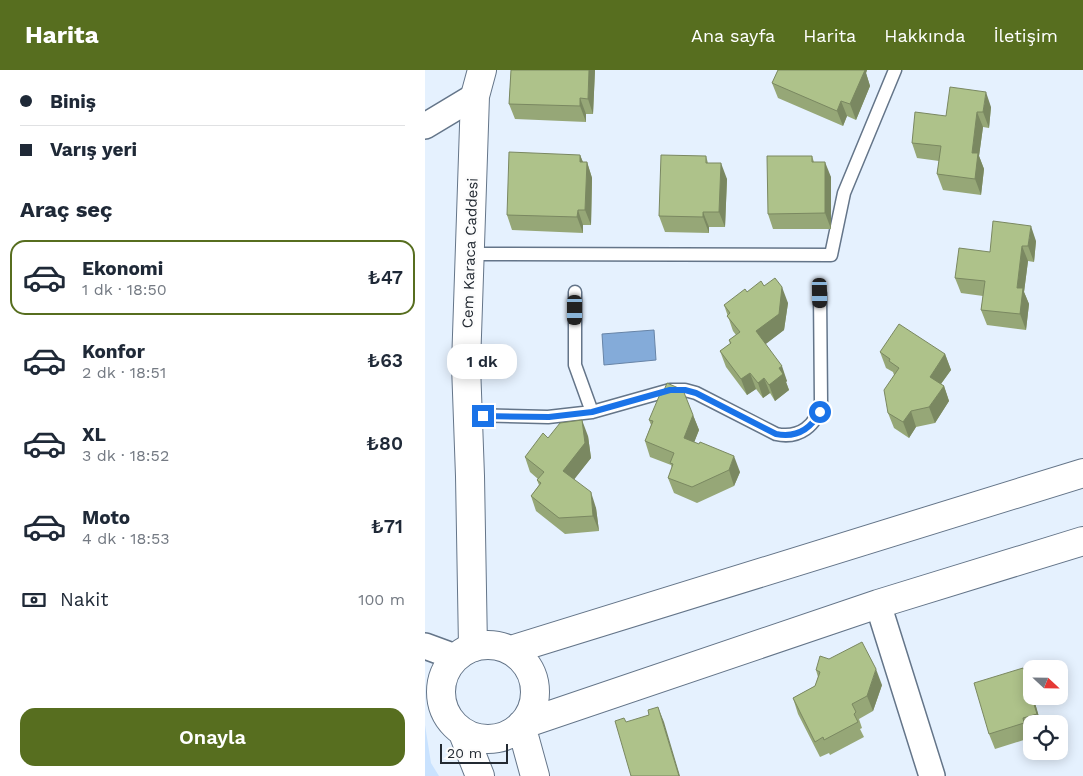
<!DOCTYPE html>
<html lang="tr">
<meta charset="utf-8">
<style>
:root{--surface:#fff;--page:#f6f6f7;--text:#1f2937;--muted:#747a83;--line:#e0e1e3;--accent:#576e1f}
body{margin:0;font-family:"Work Sans",sans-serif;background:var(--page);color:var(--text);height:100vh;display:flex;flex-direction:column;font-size:19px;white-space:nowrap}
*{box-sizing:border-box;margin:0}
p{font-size:16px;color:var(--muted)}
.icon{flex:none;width:28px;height:28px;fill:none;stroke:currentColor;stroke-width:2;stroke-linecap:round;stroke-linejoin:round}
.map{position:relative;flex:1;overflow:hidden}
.sheet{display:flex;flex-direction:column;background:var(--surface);width:425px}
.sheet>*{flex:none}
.top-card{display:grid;align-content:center;height:110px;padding:0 20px;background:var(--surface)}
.needle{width:32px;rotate:112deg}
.buttons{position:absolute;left:598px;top:590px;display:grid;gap:10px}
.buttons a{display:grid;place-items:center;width:45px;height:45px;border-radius:10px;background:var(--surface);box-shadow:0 2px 12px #0003;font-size:25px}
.scale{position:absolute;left:15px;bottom:12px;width:68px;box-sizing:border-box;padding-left:5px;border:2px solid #232a32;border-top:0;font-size:14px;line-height:18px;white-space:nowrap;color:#232a32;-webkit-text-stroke:4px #fcfcfc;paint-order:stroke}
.end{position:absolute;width:22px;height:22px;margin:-11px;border:6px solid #1a73e8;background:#fff;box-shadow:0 0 0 2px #fff}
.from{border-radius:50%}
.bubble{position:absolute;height:35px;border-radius:15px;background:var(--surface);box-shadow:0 2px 12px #0003;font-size:16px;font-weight:600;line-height:35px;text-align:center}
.car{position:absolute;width:15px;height:30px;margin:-15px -8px;border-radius:6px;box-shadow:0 0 4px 1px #0007;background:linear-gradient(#222 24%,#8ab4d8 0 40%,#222 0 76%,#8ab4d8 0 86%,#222 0)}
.top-card b{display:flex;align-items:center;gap:18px;height:48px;font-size:19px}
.top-card b+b{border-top:1px solid var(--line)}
.top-card i{width:12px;height:12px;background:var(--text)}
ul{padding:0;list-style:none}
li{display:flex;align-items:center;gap:15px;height:75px;margin:0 10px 8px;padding:0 10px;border:2px solid transparent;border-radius:15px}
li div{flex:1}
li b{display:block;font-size:19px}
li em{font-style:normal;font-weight:600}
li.on{border-color:var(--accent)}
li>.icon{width:45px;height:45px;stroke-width:1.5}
h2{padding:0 20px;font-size:22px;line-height:60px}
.pay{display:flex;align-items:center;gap:12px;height:55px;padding:0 20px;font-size:19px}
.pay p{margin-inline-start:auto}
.button{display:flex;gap:10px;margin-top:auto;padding:10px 20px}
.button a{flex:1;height:58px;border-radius:15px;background:var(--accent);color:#fff;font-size:20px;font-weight:600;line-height:58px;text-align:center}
header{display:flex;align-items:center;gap:30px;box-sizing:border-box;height:70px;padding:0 25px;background:var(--accent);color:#fff}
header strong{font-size:24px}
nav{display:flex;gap:28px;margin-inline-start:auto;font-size:18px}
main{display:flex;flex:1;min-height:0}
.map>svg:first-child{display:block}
</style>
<header>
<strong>Harita</strong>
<nav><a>Ana sayfa</a><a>Harita</a><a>Hakkında</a><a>İletişim</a></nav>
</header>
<main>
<section class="sheet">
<div class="top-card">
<b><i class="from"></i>Biniş</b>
<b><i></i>Varış yeri</b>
</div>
<h2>Araç seç</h2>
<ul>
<li class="on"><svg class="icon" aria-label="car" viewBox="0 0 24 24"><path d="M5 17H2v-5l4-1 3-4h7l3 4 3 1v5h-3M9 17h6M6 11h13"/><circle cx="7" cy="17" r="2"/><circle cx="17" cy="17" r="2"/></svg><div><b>Ekonomi</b><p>1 dk · 18:50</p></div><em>₺47</em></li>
<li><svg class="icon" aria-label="car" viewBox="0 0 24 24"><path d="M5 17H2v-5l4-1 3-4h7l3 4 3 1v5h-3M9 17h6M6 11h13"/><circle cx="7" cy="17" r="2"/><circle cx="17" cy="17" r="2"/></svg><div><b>Konfor</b><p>2 dk · 18:51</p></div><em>₺63</em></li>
<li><svg class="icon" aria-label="car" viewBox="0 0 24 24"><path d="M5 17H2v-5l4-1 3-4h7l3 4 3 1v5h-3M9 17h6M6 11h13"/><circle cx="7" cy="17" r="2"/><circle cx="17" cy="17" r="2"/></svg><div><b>XL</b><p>3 dk · 18:52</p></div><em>₺80</em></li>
<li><svg class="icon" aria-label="car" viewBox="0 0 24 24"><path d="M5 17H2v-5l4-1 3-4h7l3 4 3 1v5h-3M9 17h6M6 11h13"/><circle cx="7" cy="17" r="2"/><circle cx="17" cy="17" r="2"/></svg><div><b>Moto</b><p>4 dk · 18:53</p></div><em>₺71</em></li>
</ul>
<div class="pay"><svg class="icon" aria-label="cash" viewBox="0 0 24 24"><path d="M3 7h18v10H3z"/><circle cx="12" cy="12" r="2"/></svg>Nakit<p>100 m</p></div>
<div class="button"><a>Onayla</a></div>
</section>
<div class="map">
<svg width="658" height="706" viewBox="0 0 658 706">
<rect width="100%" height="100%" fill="#e5f1fe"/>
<path fill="#c9e2fe" d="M0,655L6,693L14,706H0Z"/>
<path fill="#84abd9" stroke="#6784a7" d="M229,260L231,290L179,295L177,264Z"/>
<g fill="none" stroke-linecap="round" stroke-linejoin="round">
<defs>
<path id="service" d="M45,184L406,185L419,123L470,0
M150,222V295L167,342
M43,345L123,347L167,342L245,320H260L271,323L351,364C374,369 392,356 396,332L395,223"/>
<path id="minor" d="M0,56L50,26
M453,534L507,706
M0,576L30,587"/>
<path id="tertiary" d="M48,577L45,406L41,295L50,26L57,0"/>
<path id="primary" d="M16 622a47 47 0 1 1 94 0a47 47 0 1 1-94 0Z
M86,580L658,403
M38,663L55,706
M110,706L96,655L453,534L658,471"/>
</defs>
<use href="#service" stroke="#647589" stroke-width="15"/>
<use href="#minor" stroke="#647589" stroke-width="28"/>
<use href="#tertiary" stroke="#647589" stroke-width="30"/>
<use href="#primary" stroke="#647589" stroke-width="30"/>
<use href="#service" stroke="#fff" stroke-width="12"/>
<use href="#minor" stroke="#fff" stroke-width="25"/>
<use href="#tertiary" stroke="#fff" stroke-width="28"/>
<use href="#primary" stroke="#fff" stroke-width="28"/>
</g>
<path fill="#96a777" d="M86,0H170L168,44H161V52L90,49L84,34Z
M353,0H442L441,3L445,16L431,50L422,46L418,56L353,28L347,13Z
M566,37L564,58L558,57L554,86L559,99L556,125L518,120L512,104L514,91L492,88L487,73L521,46Z
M155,85L158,92H162L167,108L166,155H158V163L87,160L82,145Z
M281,86L283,93L302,109L300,157H284V163L240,162L234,146Z
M387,86L389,92L406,107V159H348L343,144Z
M611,171L609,192L603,191L599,222L604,234L601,260L562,255L556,240L558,226L536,223L530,208L565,182Z
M339,216L363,233L359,260L340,274L362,311L361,312L364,320L350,331L345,323L338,328L331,319L322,325L301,297L295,281L305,274L304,270L311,265L308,261L299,235L322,222Z
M455,282L520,284L526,300L516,314L519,316L524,331L510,353L491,357L484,368L469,358L463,343L469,305L468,302L461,298Z
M268,345L274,360L269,372L315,402L309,416L272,433L249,423L243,408L247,398L246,395L225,387L220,371L226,355L224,350Z
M163,366L166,388L149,409L171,438L174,461L140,464L111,441L106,426L114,415L112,410L113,409L105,402L100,387L123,368Z
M598,598L606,622V626H608L616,654H606V663L603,664L605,668L570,679L564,664Z
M391,600L457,615L448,641L434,649L437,658L435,659L439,667L405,685L404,683L395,687L373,644L368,628L390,616L393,607Z"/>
<path fill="#7a8861" d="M164,0H170L168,44L163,29Z
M433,0H442L441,3L445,16L431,50L425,34Z
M561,22L566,37L564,58L558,42Z
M155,28L161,44V52L155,36Z
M416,31L422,46L418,56L412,41Z
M552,42L558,57L554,86L559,99L556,125L550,109L547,83Z
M155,85L161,100L155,92Z
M162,92L167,108L166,155L160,140Z
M400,92L406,107V159L400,143Z
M296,93L302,109L300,157L294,142Z
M153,140L158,155V163L152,147Z
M278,142L284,157V163L278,147Z
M606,156L611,171L609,192L603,176Z
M597,176L603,191L599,222L604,234L601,260L595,244L592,218Z
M357,217L363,233L359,260L337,277L331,261Z
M520,284L526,300L510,322L505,307Z
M357,296L362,311L361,312L364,320L350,331L344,315L354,298Z
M325,303L331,319L322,325L316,309Z
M339,308L345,323L338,328L333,313Z
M519,316L524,331L510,353L504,337Z
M486,341L491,357L484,368L478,352Z
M268,345L274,360L265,383L259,368Z
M157,350L163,366L166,388L144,416L138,401Z
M309,386L315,402L309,416L304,400Z
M166,422L171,438L174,461L168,446Z
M451,599L457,615L448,641L442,626Z
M607,626H608L616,654L612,644Z
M233,637L239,652L255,706H254Z"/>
<path fill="#aec28a" stroke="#7a8861" d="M86,0H164L163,29L155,28V36L84,34Z
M353,0H440L425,34L416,31L412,41L347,13Z
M525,17L561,22L558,42H552L547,83H553L550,109L512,104L516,76L487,73L490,42L521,46Z
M84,82L155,85V92H162L160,140H153L152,147L82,145Z
M236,85L281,86V93H296L294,142H278V147L234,146Z
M342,86H387V92H400V143L343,144Z
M568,151L606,156L603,176H597L592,218H598L595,244L556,240L560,211L530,208L534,178L565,182Z
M350,208L357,217L354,244L331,261L357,296L354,298L358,304L344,315L339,308L333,313L325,303L316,309L295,281L306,273L304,270L315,262L302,246L305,243L299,235L320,219L322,222L336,211L339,216Z
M474,254L520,284L505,307L519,316L504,337L486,341L478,352L463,343L459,320L474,298L464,291L465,289L455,282Z
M242,313L258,320L268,345L259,368L274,374L275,372L309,386L304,400L267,417L243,408L248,394L245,393L249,383L220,371L228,351L224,350L235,324L237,325Z
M157,350L160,373L138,401L166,422L168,446L134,448L106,426L116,413L112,410L119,402L100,387L118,363L123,368L135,353Z
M437,572L451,599L442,626L427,634L431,642L429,644L433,652L399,670L398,667L390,672L368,628L390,616L395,602L391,600L395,586L404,589Z
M598,598L612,644L598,648L599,653L564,664L549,613Z
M233,637L254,706H206L190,651L199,648L201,652L224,645L223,640Z"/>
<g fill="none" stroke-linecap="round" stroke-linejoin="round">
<path stroke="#1a73e8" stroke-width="6" d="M58,346L124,347L167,342L245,320H260L271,323L351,364C371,368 385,360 395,342"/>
</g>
<g text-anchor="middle" stroke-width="5" stroke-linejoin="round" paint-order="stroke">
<g font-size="15" fill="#232a32" stroke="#fcfcfc">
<text transform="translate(45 183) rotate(-88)" y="5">Cem Karaca Caddesi</text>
</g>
</g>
</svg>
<div class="buttons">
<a><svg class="needle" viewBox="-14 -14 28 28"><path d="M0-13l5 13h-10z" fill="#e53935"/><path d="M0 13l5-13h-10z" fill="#747a83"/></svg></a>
<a><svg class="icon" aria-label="locate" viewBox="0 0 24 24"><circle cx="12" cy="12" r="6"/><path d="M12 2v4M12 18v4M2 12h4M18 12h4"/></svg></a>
</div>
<div class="scale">20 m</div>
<i class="end from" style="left:395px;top:342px"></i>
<i class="end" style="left:58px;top:346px"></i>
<div class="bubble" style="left:22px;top:274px;width:70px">1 dk</div>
<i class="car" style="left:395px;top:223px;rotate:179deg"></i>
<i class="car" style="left:150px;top:240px;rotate:180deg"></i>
</div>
</main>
